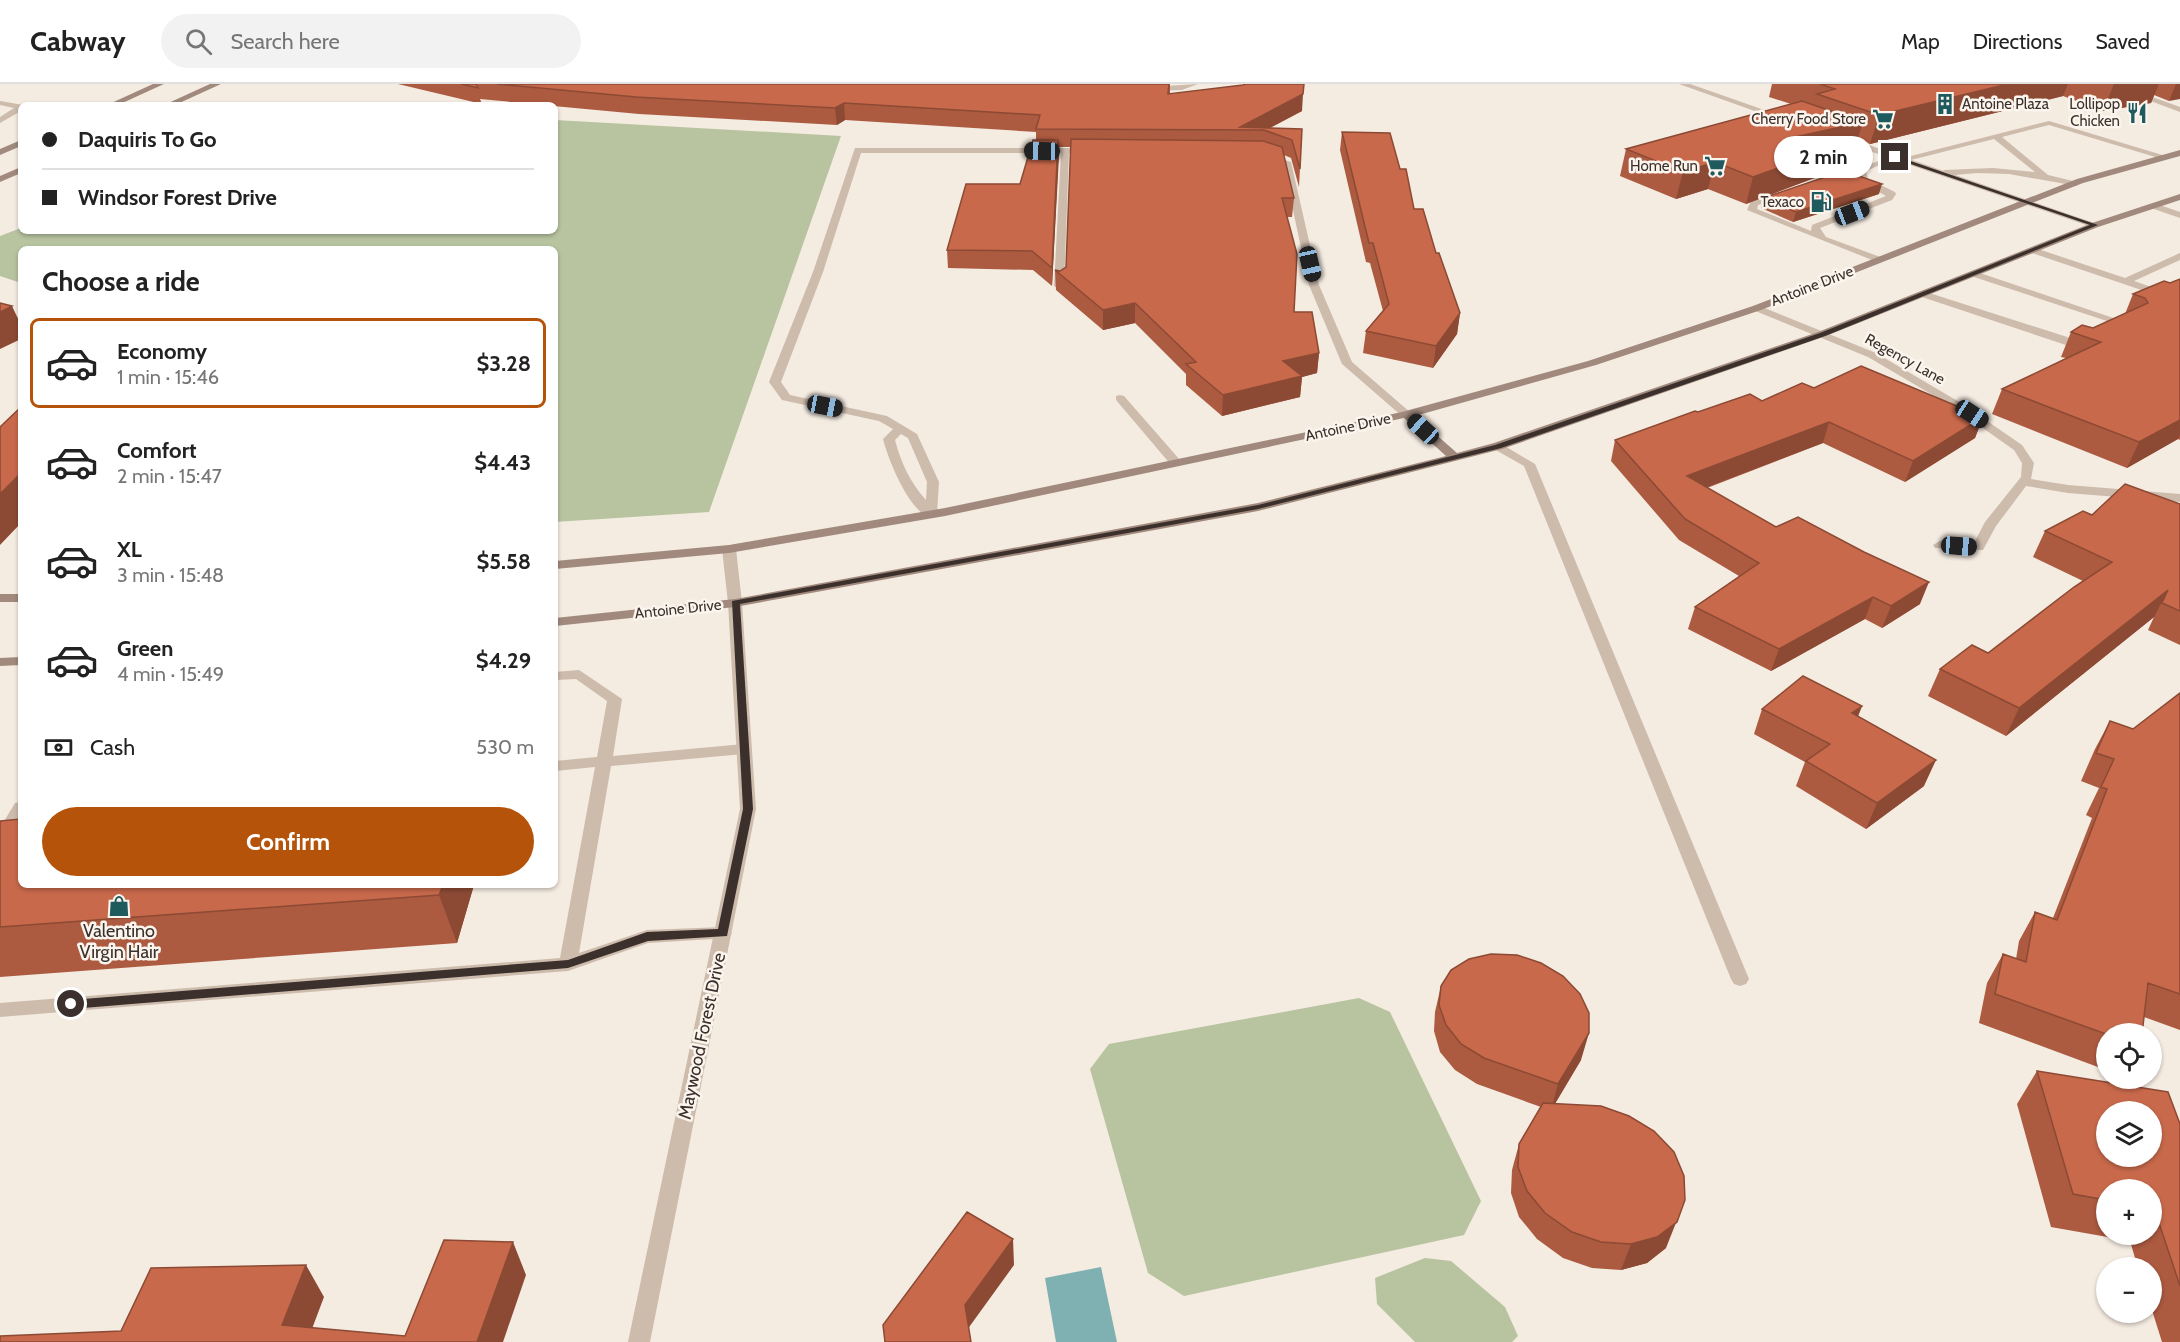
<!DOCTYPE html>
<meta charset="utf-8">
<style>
:root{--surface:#fff;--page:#f2f2f2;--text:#222;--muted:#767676;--line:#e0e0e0;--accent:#b45309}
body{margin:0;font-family:Cabin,sans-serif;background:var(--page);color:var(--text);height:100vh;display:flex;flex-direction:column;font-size:22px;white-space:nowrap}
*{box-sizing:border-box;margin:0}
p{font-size:20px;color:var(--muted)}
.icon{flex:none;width:33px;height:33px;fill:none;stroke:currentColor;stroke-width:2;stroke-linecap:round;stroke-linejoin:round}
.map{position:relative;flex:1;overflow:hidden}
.drawer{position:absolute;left:18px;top:162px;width:540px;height:642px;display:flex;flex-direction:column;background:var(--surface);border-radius:9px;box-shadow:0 2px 4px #0004}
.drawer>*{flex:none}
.top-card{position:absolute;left:18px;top:18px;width:540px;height:132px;border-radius:9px;box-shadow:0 2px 4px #0004;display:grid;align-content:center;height:132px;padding:0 24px;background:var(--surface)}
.controls{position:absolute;left:2096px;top:939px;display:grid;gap:12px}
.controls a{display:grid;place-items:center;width:66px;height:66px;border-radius:50%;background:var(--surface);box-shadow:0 2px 4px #0004;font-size:30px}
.end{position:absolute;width:27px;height:27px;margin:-14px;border:8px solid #3b302b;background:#fff;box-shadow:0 0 0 3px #fff}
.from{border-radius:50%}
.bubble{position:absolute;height:42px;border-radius:21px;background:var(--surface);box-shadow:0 2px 4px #0004;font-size:20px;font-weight:800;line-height:42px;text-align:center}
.car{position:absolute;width:18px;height:36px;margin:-18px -9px;border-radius:8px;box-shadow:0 0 4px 2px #0007;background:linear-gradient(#222 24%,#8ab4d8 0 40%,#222 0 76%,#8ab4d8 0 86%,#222 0)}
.top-card b{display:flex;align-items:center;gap:21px;height:57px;font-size:22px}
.top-card b+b{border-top:2px solid var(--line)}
.top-card i{width:15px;height:15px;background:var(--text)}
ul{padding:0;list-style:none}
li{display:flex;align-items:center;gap:18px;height:90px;margin:0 12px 9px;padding:0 12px;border:3px solid transparent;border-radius:9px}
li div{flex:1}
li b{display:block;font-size:22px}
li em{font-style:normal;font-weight:800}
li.on{border-color:var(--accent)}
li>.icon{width:54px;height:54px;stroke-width:1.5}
h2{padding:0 24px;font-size:27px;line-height:72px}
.pay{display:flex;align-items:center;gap:15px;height:66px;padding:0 24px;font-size:22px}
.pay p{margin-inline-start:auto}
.primary-button{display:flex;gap:12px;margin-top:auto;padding:12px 24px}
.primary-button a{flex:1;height:69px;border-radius:36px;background:var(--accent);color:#fff;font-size:24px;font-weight:800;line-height:69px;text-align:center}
header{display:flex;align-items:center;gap:36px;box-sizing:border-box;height:84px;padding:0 30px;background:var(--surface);border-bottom:2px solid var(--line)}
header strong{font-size:28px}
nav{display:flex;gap:33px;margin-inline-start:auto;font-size:21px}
.search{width:420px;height:54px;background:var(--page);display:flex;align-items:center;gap:15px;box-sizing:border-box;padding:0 21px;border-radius:33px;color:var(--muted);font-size:22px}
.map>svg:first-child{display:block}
</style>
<header>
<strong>Cabway</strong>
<div class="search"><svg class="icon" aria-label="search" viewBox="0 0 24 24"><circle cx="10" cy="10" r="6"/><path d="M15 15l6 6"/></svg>Search here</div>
<nav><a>Map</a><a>Directions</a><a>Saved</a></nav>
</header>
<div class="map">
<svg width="2180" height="1258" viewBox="0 0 2180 1258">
<rect width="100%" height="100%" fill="#f4ebe1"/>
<path fill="#b8c4a0" d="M555,36L841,52L709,428L555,438V165H21V199L0,192V152L21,144V147H555Z
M1359,914L1390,928L1481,1117L1464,1151L1184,1212L1148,1189L1090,985L1109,960Z
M1425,1174L1451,1177L1505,1223L1518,1252L1512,1258H1415L1377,1220L1375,1194Z"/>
<path fill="#7fb0b2" d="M1101,1183L1117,1258H1056L1045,1194Z"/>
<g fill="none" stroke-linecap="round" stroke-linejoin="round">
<path fill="#cdbbac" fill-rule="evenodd" d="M2105,0H2116L2180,23V28Z
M0,17L23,21L21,27L0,39V33L14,24L0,21Z
M2049,37L2169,73L2162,75L2049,41L2002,53L2048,91L2077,98V102L2009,90L1977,89L1944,92L1940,89L1944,86L1993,84L2035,88L1994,55L1903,78L1899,75Z
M855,64H1090L1094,67L1090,70L1069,69L1064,202L1059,205L1054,202L1061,69H861L823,188L781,298L790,311L887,332L917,350L939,398L937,430L931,434C909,428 888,375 883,355L893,345L879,337L782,316L769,298L813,188ZM901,350L908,354L927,398L926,416C910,398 901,379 895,356Z
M1264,69L1291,78L1319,201L1352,278L1411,329V333H1403L1342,280L1309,201L1283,79L1264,73Z
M1892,71L1899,73L1866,87L1868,95L1895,108L1896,110L1892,116L1820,144L1826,153L1883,174V178H1877L1747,126L1751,117L1785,108V112L1758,121L1757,125L1811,147L1812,141L1886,112L1861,98L1857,86Z
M2154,119L2180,128V134L2151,124L2149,122Z
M2029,164H2035L2125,194L2180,169V176L2134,197L2180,213V219L2029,168Z
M1971,188H1977L2134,241L2125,243L1971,192Z
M1923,207L2089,260L2090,262L2086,265H2078L1919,212L1918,210Z
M1120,311L1124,312L1180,376V382H1172L1116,316V312Z
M1498,358L1535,380L1749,895L1746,900L1740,902L1734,900L1731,895L1524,382L1494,365L1492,362Z
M579,586L622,615L613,672L744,660L752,665L744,670L611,682L579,869L647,846L723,843L729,844L732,849L729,854L648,859L568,887L0,933V919L560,874L595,683L555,687V677L597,673L607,617L576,595L555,596V588Z
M21,718V736L6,761L0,763V744L15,719Z"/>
<path fill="#cdbbac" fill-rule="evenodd" d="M1198,0L1182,6L1150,7L1146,5L1150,3Z
M1679,0H1690L1787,34L1780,36Z
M1834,51H1840L2100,141L2092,143L1834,55Z
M1757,221L1876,269L1961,319L2022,361L2034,379L2031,395L2068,401L2180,410V418L2068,409L2026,402L1996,442L1983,466L1935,464L1933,461L1940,457L1974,459L1985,438L2021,393L2022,379L2014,366L1953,323L1868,273L1753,226V222Z
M729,461L736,465L742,519L756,725L650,1258H628L740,725L728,519L722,465Z"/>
<path fill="#a18a7d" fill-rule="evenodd" d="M153,0H164L118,21H107Z
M210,0H221L175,21H164Z
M21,56V62L0,71V65Z
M2180,66V72L2083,99L1761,226L1596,281L1415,332L1457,369L1494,359L1818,248L2092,139L2180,110V116L2098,143L1826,252L1502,365L1258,427L735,523L555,542V534L735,515L1258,419L1446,372L1404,334L945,432L729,469L555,485V477L729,461L945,424L1402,328L1588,277L1753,222L2077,95Z
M21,83V89L0,98V92Z
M0,510H21V518H0Z
M21,573V581L0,582V574Z"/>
</g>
<path fill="#ac5a40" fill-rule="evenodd" d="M398,0H1170V10L1302,27L1270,44L1302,45L1299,103L1291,74L1284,71L1294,114L1292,133H1287L1294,228L1319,269L1317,289L1302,293L1300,313L1222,332L1186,301V290L1135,239L1103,246L1056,206L1055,186L1060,187L1066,183L1071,63H1059L1052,202L1033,186L948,184L947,166L1020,100L1036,56V48L845,36L837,41L639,30L480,15L482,20Z
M1772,0H2180L2169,17L2154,11L2151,19L2103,27L2063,12L1870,60L1857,55L1855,63L1831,69L1825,90L1746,120L1708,105L1676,115L1620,92L1626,65L1791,20L1769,13Z
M1342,48L1400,85L1414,125L1436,169L1460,229L1457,250L1433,284L1363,269L1366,247L1383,227L1370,179L1366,178L1340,66Z
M1879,110L1793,138L1761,124L1763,114Z
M2180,195V356L2178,355L2127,384L1992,330L2002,305L2066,274L2061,273L2071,248L2093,244L2125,230L2133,210L2170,199Z
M1814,304L1983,333L1975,354L1905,398L1823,359L1707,404L1776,443L1920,520L1882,544L1865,535L1771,587L1688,545L1695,523L1739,492L1679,456L1611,377L1615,356L1698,328L1762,317Z
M2180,420V561L2148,546L2154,533L2006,652L1928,612L1940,585L1988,569L2083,497L2033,473L2045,447L2092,431Z
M2180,609V946L2144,933L2106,950V986L1979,939L1987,899L2003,870L2016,875L2019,857L2035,828L2053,834L2092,734L2086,731L2099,704L2081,697L2095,665L2110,637L2133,645Z
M1862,622L1858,632L1924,702L1866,745L1796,702L1805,678L1754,650L1762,625Z
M0,737L474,801L457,859L0,893Z
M1441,902L1581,976L1555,1020L1666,1164L1647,1179L1621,1186L1592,1184L1563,1174L1537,1155L1519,1133L1511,1109L1512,1086L1519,1060L1541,1023L1477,1000L1455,986L1440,968L1434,947L1435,928Z
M2037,987L2180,1040V1258H2162L2151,1223V1184H2138L2130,1157L2051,1143L2017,1020ZM2106,1106H2151V1150H2106Z"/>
<path fill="#8c4a34" d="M2008,0H2068L2063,12L1870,60L1879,31Z
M2114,0H2159L2151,19L2103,27Z
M2176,0H2180V15L2169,17Z
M1303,10L1302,27L1264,47V46L1240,43Z
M844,19L845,36L837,41L835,24Z
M1863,38L1855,63L1831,69L1825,90L1746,120L1753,93L1800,52Z
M1058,56L1059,72L1052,202V184Z
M1715,78L1708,105L1676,115L1683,88Z
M1882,100L1879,110L1793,138L1796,128Z
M1135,219V239L1103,246V226Z
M12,222L21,241V255L0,265V228Z
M1460,229L1457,250L1433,284L1436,262Z
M1319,269L1317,289L1302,293L1300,313L1222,332L1223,311L1283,277Z
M1983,333L1975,354L1905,398L1913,377Z
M2180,336V351L2178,355L2127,384L2139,358Z
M1829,338L1823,359L1681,413L1687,392Z
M21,389V439L0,461V410Z
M1929,498L1920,520L1882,544L1891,522Z
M2168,506L2154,533L2006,652L2019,624Z
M1873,513L1865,535L1771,587L1779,565Z
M1862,622L1852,647V629Z
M1936,676L1924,702L1866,745L1877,719Z
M443,801H474L457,859L439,811Z
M1589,949L1581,976L1551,1026L1558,1000Z
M1685,1116L1666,1164L1647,1179L1621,1186L1631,1160Z
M1013,1155L1014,1181L967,1246L965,1221Z
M513,1158L526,1191L503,1258H477Z
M306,1181L324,1213L307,1258L282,1241Z"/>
<path fill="#c8694b" stroke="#8c4a34" stroke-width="1.5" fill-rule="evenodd" d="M461,0H476L478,4Z
M497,0H1169L1168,10L1243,1L1245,0H1304L1303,10L1240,43L1302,45L1300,85L1292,56L1264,46L1036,45L1040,31L844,19L835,24L636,13Z
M1820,0H2008L1879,31L1817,10L1835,5Z
M1802,17L1863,38L1800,52L1833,64L1753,93L1715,78L1683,88L1626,65Z
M1342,48L1390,49L1400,85H1406L1414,125H1423L1436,169H1439L1460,229L1436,262L1366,247L1389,220L1373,159H1369Z
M1071,55L1263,57L1282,63L1294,114H1282L1297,170L1294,228H1312L1319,269L1283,277L1302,292L1223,311L1186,280L1196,278L1135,219L1103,226L1055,186L1060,187L1066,183Z
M1033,56H1058L1052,184L1032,167L947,166L966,100H1020Z
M1837,89L1853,90L1882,100L1796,128L1763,114Z
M2180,195V336L2139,358L2002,305L2101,258L2071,248L2082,241L2093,244L2148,219L2145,214L2133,210L2164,197L2170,199Z
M0,219L12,222L0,228Z
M1861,282L1983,333L1913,377L1829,338L1687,392L1776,443L1798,433L1864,468L1929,498L1891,522L1873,513L1779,565L1695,523L1759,479L1685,435L1615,356L1695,327L1698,328L1750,310L1762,317L1802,299L1814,304Z
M21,323V389L0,410V343Z
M2125,400L2180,420V527L2162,519L2168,506L2019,624L1940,585L1972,561L1988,569L2074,503L2112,478L2045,447L2083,427L2092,431Z
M1803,592L1862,622L1852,629L1936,676L1877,719L1806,677L1830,660L1762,625Z
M2180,609V910L2148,899L2142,950H2106L1995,910L2003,870L2026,878L2035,828L2057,836L2107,705L2101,703L2114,675L2096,669L2110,637L2133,645Z
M21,735V801H443L439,811L0,843V737Z
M1491,870L1517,871L1541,879L1563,892L1580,910L1589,929V949L1558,1000L1484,974L1461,960L1446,941L1439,921L1441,902L1451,886L1469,875Z
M2037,987L2168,1008L2180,1040V1202L2154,1124H2151V1106H2106V1116L2073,1110ZM2106,1028H2151V1072H2106Z
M1543,1019L1601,1022L1629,1032L1654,1047L1674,1068L1684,1092L1685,1116L1677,1138L1657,1153L1631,1160L1601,1158L1572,1148L1545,1129L1527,1107L1518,1083L1519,1060Z
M967,1128L1013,1155L965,1221L971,1258H885L883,1241Z
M444,1156L513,1158L477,1258H0V1252L121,1247L151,1184L306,1181L282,1241L405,1252Z"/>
<path fill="#3b302b" d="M1893,71L2098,141L1825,252L1501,364L1258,425L740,520L753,725L727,852L648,857L568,884L71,925L65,920L71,916L568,876L647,848L718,845L743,725L732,517L1258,421L1495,361L1820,249L2090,141L1893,74Z"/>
<defs>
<symbol id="building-bare" viewBox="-9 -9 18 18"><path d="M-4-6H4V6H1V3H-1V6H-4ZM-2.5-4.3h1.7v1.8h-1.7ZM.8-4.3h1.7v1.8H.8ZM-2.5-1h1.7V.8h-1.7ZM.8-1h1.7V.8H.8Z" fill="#1f5a5e" stroke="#fbf5ee" stroke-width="2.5" paint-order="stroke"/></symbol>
<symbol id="restaurant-bare" viewBox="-9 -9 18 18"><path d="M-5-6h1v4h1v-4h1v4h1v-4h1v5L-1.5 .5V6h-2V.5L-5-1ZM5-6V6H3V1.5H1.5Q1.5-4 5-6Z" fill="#1f5a5e" stroke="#fbf5ee" stroke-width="2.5" paint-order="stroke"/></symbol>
<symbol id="supermarket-bare" viewBox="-9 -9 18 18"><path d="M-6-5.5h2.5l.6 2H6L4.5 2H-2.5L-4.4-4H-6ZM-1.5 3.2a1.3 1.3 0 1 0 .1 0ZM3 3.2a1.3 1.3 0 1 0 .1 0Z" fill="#1f5a5e" stroke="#fbf5ee" stroke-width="2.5" paint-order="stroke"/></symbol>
<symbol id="fuel-bare" viewBox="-9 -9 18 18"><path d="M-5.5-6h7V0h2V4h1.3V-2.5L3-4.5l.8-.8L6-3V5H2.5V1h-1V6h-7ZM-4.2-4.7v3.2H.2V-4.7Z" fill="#1f5a5e" stroke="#fbf5ee" stroke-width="2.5" paint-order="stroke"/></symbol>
<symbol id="shop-bare" viewBox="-9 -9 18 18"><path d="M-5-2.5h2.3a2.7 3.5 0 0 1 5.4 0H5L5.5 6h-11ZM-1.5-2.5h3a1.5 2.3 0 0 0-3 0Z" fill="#1f5a5e" stroke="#fbf5ee" stroke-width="2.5" paint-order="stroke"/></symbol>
</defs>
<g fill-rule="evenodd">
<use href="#building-bare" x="1930" y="5" width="30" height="30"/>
<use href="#restaurant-bare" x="2122" y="14" width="30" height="30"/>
<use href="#supermarket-bare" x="1868" y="20" width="30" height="30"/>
<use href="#supermarket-bare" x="1700" y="67" width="30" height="30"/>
<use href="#fuel-bare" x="1806" y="103" width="30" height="30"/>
<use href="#shop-bare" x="104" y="807" width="30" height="30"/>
</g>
<g text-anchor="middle" stroke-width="5" stroke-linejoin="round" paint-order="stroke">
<g font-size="15" fill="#3b302b" stroke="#fbf5ee" text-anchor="end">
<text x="1962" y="25" text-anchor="start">Antoine Plaza</text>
<text x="2120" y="25">Lollipop<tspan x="2120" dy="17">Chicken</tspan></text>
<text x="1866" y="40">Cherry Food Store</text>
<text x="1698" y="87">Home Run</text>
<text x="1804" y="123">Texaco</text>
</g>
<g font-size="15" fill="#3b302b" stroke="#fbf5ee">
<text transform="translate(1812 202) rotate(-21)" y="5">Antoine Drive</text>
<text transform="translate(1905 275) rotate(29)" y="5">Regency Lane</text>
<text transform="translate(1348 343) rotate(-12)" y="5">Antoine Drive</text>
<text transform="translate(678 525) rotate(-6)" y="5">Antoine Drive</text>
</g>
<g font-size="18" fill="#3b302b" stroke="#fbf5ee">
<text x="119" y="853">Valentino<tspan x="119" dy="21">Virgin Hair</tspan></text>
</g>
<g font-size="18" fill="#3b302b" stroke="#fbf5ee">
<text transform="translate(702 952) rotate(-78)" y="6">Maywood Forest Drive</text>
</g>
</g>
</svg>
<div class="controls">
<a><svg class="icon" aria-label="locate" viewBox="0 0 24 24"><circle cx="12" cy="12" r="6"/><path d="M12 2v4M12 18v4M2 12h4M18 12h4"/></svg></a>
<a><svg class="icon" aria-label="layers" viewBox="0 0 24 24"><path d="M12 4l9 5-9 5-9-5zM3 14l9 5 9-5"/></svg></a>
<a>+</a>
<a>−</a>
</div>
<i class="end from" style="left:71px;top:920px"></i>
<i class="end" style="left:1895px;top:73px"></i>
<div class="bubble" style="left:1774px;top:52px;width:99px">2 min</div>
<i class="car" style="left:1042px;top:67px;rotate:271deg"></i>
<i class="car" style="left:1852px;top:129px;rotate:69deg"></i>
<i class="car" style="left:1310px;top:180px;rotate:167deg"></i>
<i class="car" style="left:825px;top:322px;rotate:101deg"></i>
<i class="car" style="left:1972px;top:330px;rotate:123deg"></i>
<i class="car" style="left:1423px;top:345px;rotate:312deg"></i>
<i class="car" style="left:1959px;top:462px;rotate:94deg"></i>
<div class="top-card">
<b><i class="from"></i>Daquiris To Go</b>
<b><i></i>Windsor Forest Drive</b>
</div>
<section class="drawer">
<h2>Choose a ride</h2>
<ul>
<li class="on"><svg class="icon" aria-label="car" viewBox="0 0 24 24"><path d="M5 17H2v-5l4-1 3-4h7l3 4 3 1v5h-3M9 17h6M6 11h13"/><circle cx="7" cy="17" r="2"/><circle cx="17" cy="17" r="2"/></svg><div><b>Economy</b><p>1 min · 15:46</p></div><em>$3.28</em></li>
<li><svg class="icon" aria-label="car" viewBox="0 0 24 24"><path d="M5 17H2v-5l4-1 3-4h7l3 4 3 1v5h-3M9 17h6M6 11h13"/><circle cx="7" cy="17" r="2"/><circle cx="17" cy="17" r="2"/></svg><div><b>Comfort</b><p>2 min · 15:47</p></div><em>$4.43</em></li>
<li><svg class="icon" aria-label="car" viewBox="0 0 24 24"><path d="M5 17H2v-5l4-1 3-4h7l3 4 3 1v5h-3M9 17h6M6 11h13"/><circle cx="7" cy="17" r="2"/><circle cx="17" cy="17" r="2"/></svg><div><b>XL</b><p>3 min · 15:48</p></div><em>$5.58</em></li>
<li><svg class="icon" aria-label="car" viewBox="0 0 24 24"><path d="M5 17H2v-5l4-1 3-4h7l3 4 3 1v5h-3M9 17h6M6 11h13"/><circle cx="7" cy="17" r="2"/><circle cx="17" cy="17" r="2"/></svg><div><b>Green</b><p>4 min · 15:49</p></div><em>$4.29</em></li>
</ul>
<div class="pay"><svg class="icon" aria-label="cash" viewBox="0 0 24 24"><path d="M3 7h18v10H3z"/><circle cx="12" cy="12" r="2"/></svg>Cash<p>530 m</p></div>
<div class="primary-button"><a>Confirm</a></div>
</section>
</div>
